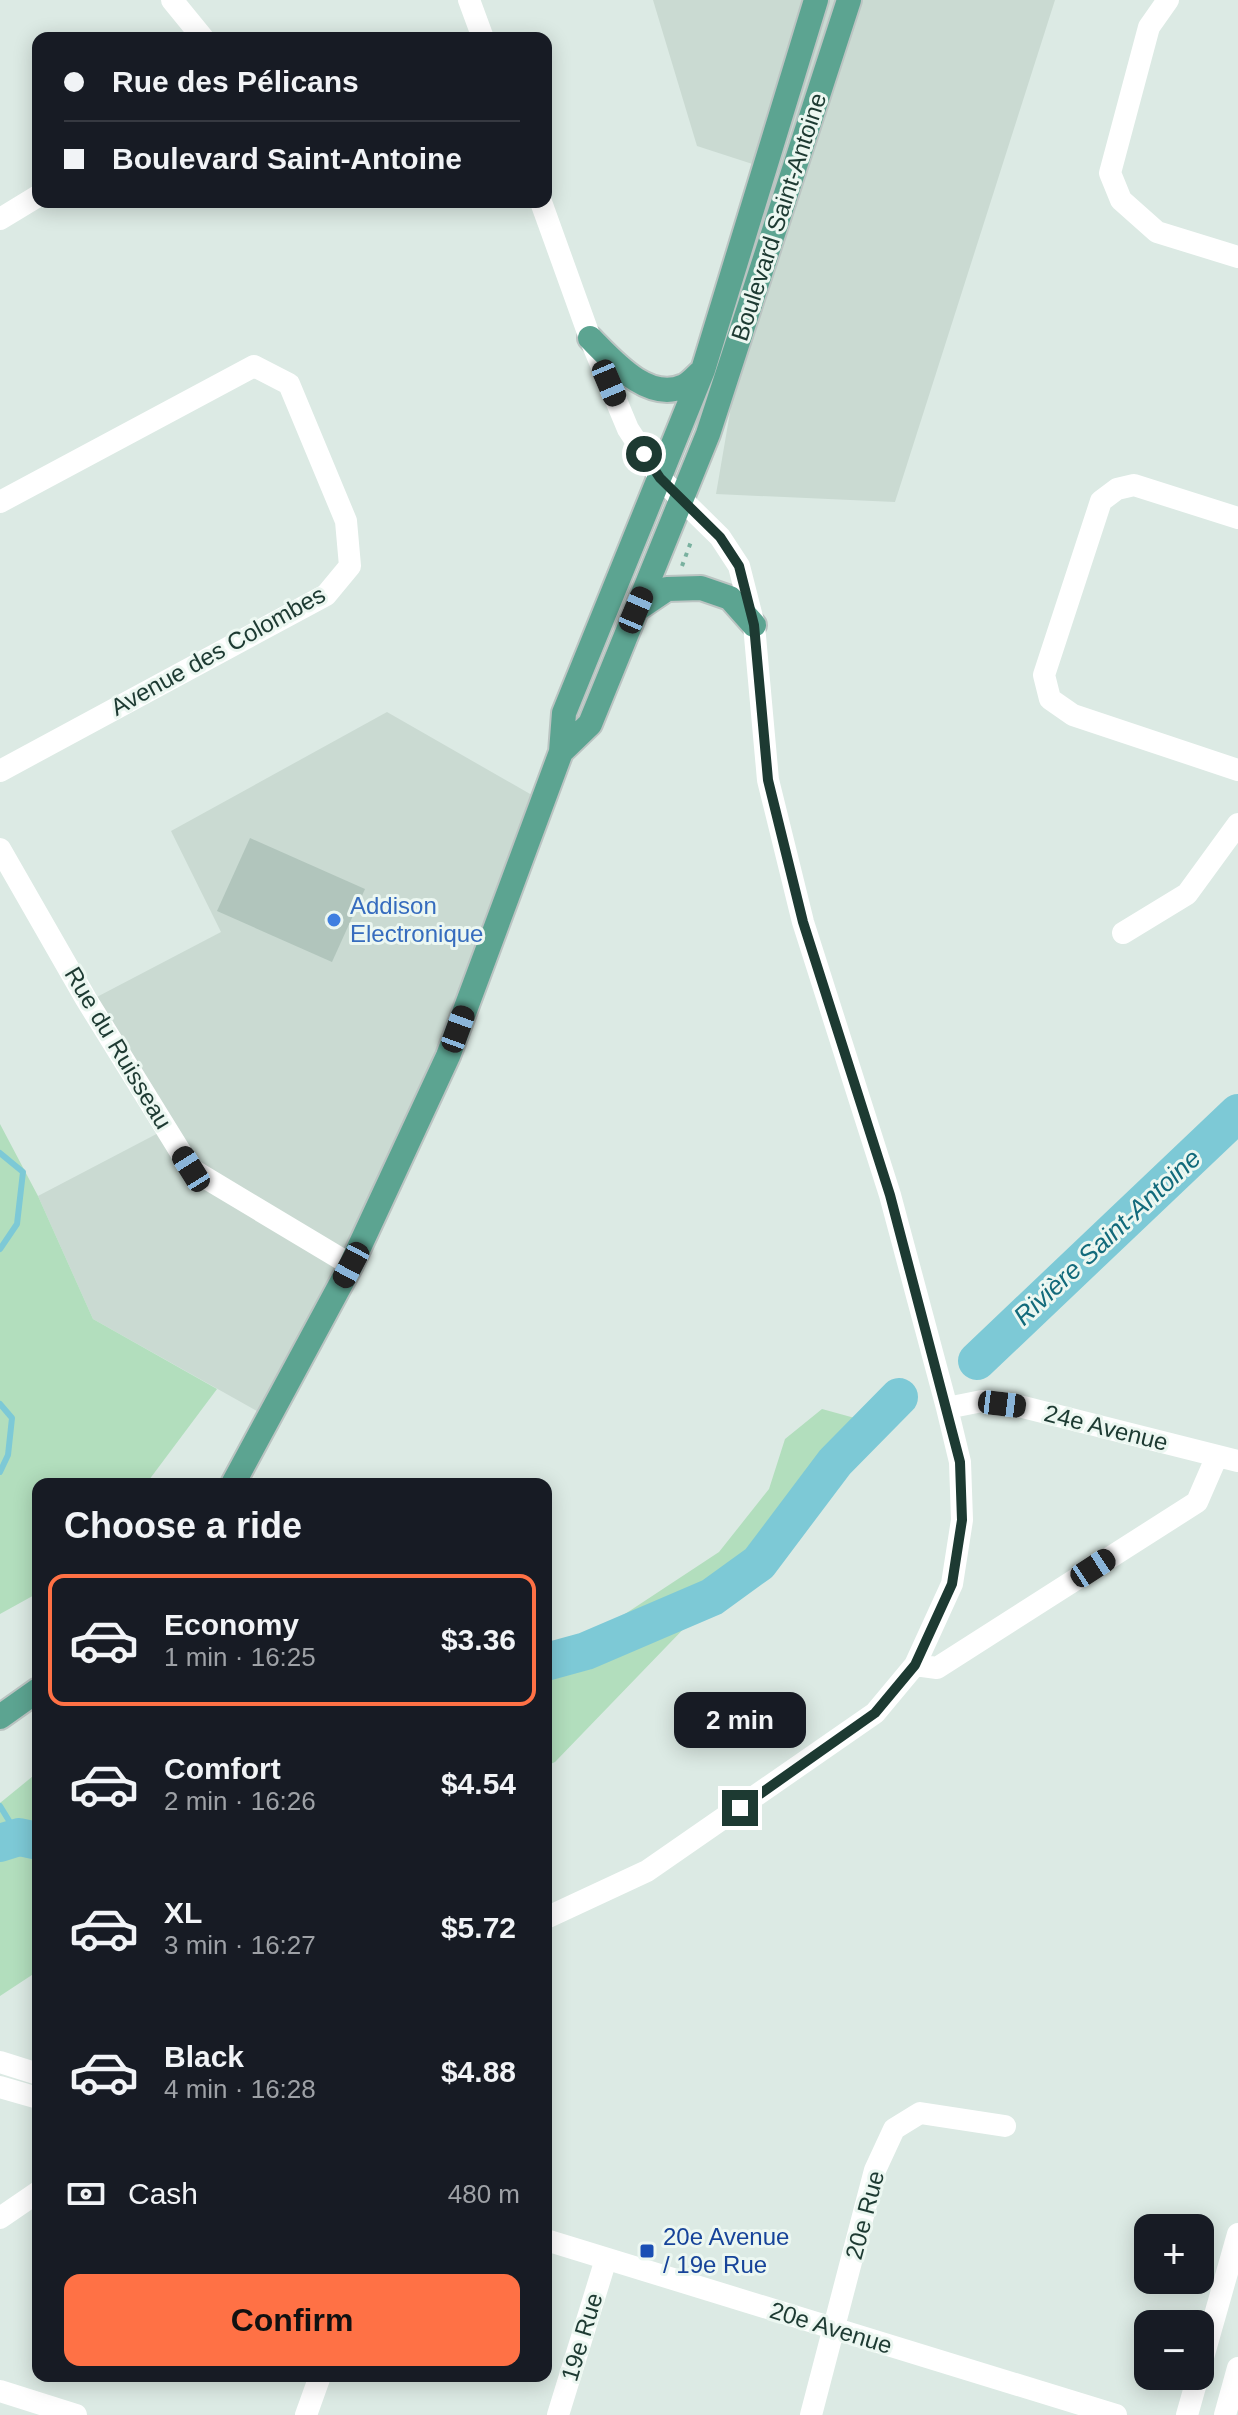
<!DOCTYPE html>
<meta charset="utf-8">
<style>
:root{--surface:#171b24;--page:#20242c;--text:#f1f3f6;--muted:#9ea1a6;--line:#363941;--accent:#ff7145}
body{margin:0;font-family:Arial,sans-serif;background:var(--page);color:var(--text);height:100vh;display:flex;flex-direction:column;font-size:30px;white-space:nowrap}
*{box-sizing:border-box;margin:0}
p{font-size:26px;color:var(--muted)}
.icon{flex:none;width:44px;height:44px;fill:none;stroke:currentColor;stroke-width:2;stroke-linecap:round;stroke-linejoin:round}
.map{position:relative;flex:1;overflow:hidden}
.details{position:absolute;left:32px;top:1478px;width:520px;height:904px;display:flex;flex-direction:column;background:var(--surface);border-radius:16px;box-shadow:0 4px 20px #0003}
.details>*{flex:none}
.banner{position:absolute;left:32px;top:32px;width:520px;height:176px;border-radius:16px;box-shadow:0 4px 20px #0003;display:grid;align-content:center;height:176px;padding:0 32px;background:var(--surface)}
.buttons{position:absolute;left:1134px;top:2214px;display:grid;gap:16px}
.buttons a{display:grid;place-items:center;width:80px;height:80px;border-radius:16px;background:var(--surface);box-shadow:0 4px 20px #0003;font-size:40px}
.end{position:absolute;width:36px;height:36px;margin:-18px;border:10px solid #1d3a32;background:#fff;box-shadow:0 0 0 4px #fff}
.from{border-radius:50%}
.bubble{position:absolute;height:56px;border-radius:16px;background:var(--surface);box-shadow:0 4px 20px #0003;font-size:26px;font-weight:700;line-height:56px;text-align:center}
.car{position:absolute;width:24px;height:48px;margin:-24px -12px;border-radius:10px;box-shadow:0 0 6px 2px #0007;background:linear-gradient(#222 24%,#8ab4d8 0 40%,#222 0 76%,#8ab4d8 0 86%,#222 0)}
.banner b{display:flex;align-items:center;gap:28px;height:76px;font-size:30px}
.banner b+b{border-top:2px solid var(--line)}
.banner i{width:20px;height:20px;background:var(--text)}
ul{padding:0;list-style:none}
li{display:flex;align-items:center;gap:24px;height:132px;margin:0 16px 12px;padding:0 16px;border:4px solid transparent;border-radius:16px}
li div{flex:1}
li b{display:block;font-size:30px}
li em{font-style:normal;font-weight:700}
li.active{border-color:var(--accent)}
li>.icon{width:72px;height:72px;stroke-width:1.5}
h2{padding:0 32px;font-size:36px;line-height:96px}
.pay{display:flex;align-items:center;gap:20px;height:88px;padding:0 32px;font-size:30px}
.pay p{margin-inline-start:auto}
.button{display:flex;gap:16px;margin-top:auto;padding:16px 32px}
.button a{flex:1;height:92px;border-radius:16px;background:var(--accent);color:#111;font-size:32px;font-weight:700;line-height:92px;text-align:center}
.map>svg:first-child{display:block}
</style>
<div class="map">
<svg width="1238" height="2415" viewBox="0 0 1238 2415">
<rect width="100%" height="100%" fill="#dceae4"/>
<path fill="#cadad2" d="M653,0H1055L895,502L716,494L734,389L802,180L697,146Z
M387,712L551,806L297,1367L257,1411L93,1319L38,1196L166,1129L93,999L221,932L171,831Z"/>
<path fill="#b2debd" d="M0,1124L38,1196L93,1319L217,1389L146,1484H38V1593L0,1614Z
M822,1409L862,1420L777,1532L555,1762L546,1766V1666L719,1552L769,1489L785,1439Z
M38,1772V1971L0,1996V1803Z"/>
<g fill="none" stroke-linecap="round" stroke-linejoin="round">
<path stroke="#7dc9d6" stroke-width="6" d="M0,1153L23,1172L17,1224L0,1249
M0,1404L12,1418L8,1455L0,1472
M0,1806L19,1837"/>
<path stroke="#7dc9d6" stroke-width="38" d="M977,1361L1238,1113
M546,1662L586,1651L712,1597L759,1563L835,1462L899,1397
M0,1843L19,1837L38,1841"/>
</g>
<path fill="#b1c5bc" d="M250,838L365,889L332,962L217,911Z"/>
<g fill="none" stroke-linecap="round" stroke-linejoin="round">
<defs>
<path id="major" d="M590,338C612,360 648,403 684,386C691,383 698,374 703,370
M636,610L667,589L701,588L730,598L754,625
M561,752L590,724L708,434L849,0
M233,1484L351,1265L448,1056L561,752L564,713L703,370L816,0
M0,1717L38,1690"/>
</defs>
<use href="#major" stroke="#bbc4c2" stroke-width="28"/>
<path stroke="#79b19f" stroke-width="4" stroke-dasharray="4 6" stroke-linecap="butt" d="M682,566L692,539"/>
<path stroke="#fff" stroke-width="22" d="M172,0L203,38
M469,0L483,38
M1168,0L1149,27L1110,173L1121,200L1157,232L1238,257
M541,202L590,338L628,429L660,478L720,537L739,566L754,625L768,780L803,922L890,1195L947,1408L960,1462L962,1520L952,1584L915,1665L875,1713L647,1871L546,1918
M0,219L38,196
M0,502L254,366L289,384L346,521L350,566L326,595L0,771
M1238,518L1134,485L1117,489L1101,501L1044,675L1050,699L1073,715L1238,770
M0,849L86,999L191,1169L351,1265
M1123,933L1187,894L1238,824
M947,1408L982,1401L1023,1407L1238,1461
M915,1665L937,1668L1197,1502L1217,1456
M0,2062L38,2074
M0,2087L38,2098
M0,2218L38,2192
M546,2240L1116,2415
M1200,2368L1238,2234
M0,2391L76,2415
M306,2415L320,2376
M558,2415L606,2259
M811,2415L875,2170L894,2129L920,2113L1005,2126
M1187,2415L1198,2376
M1225,2415L1238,2368"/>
<use href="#major" stroke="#5ca491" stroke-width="24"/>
</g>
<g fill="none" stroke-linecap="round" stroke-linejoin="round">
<path stroke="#1d3a32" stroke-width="10" d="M644,454L660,478L720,537L739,566L754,625L768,780L803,922L890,1195L960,1462L962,1520L952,1584L915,1665L875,1713L740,1808"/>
</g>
<circle fill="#3f7fe0" stroke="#ecf7f1" stroke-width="3" cx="334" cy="920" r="8"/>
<rect fill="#1a4fb4" stroke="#ecf7f1" stroke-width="3" x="639" y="2243" width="16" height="16" rx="4"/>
<g text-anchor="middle" stroke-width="6" stroke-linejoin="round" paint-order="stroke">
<g font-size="24" fill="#1d3a32" stroke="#ecf7f1">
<text transform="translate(779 217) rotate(-72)" y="8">Boulevard Saint-Antoine</text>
<text transform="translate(218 651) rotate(-29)" y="8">Avenue des Colombes</text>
<text transform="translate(118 1048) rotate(59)" y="8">Rue du Ruisseau</text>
<text transform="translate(1106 1428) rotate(14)" y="8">24e Avenue</text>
<text transform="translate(865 2215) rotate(-75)" y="8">20e Rue</text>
<text transform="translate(831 2328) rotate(17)" y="8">20e Avenue</text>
<text transform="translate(582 2337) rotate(-73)" y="8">19e Rue</text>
</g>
<g font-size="24" fill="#366cbe" stroke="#ecf7f1" text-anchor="start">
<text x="350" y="914">Addison<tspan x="350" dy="28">Electronique</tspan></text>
</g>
<g font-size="24" fill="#164399" stroke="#ecf7f1" text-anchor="start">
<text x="663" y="2245">20e Avenue<tspan x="663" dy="28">/ 19e Rue</tspan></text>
</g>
<g font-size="26" font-style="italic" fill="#126a7b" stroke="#ecf7f1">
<text transform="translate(1107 1237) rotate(-43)" y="9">Rivière Saint-Antoine</text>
</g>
</g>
</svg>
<div class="buttons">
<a>+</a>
<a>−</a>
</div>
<i class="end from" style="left:644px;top:454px"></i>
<i class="end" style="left:740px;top:1808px"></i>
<div class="bubble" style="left:674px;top:1692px;width:132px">2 min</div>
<i class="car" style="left:609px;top:383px;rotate:157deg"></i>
<i class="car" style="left:636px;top:610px;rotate:23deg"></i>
<i class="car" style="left:458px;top:1029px;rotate:20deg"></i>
<i class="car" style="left:191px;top:1169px;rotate:328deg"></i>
<i class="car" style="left:351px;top:1265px;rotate:208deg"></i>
<i class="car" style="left:1002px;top:1404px;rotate:97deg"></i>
<i class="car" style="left:1093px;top:1568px;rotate:57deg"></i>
<div class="banner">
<b><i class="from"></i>Rue des Pélicans</b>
<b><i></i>Boulevard Saint-Antoine</b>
</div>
<section class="details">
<h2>Choose a ride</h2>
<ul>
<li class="active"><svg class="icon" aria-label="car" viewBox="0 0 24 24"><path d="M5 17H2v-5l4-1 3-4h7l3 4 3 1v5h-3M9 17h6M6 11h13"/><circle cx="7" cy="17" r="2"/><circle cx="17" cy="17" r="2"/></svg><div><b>Economy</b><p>1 min · 16:25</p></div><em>$3.36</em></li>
<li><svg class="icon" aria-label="car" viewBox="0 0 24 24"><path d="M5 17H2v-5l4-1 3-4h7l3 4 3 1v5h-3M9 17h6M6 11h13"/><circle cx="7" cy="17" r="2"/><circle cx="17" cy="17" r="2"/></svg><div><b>Comfort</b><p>2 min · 16:26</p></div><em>$4.54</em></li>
<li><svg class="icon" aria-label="car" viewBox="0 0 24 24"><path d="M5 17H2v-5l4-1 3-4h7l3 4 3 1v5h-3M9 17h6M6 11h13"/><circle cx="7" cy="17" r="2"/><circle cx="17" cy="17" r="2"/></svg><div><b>XL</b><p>3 min · 16:27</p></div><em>$5.72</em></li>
<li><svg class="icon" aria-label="car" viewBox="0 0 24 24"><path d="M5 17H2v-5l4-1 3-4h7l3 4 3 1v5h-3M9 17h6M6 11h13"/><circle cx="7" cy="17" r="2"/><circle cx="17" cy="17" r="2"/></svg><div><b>Black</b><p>4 min · 16:28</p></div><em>$4.88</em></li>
</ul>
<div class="pay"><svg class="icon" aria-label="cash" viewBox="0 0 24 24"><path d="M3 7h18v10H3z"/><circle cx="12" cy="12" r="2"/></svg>Cash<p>480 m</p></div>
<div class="button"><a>Confirm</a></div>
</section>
</div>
